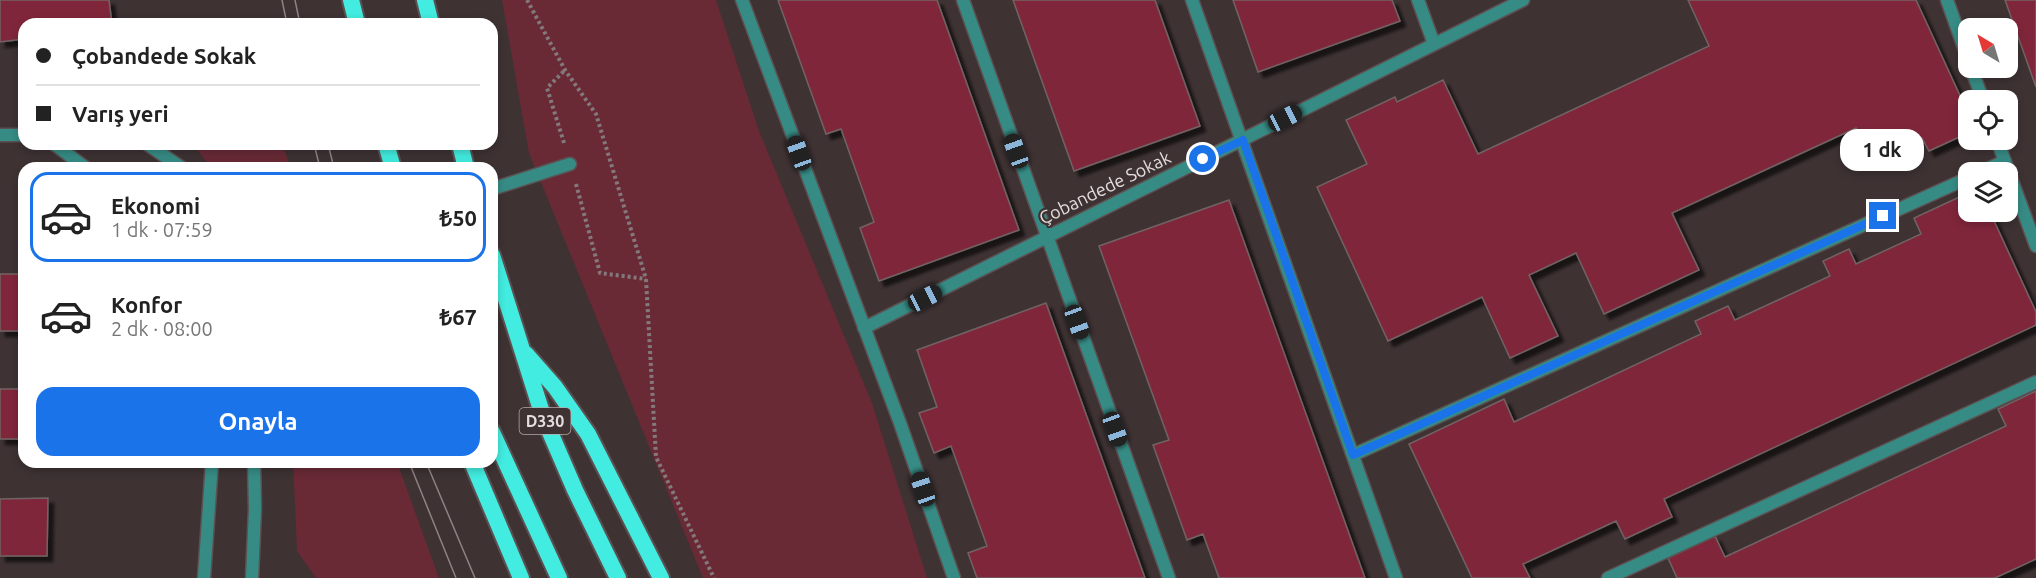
<!DOCTYPE html>
<html lang="tr">
<meta charset="utf-8">
<style>
:root{--surface:#fff;--page:#f2f2f2;--text:#222;--muted:#767676;--line:#e0e0e0;--accent:#1a73e8}
body{margin:0;font-family:Ubuntu,sans-serif;background:var(--page);color:var(--text);height:100vh;display:flex;flex-direction:column;font-size:22px;white-space:nowrap}
*{box-sizing:border-box;margin:0}
p{font-size:20px;color:var(--muted)}
.icon{flex:none;width:33px;height:33px;fill:none;stroke:currentColor;stroke-width:2;stroke-linecap:round;stroke-linejoin:round}
.map{position:relative;flex:1;overflow:hidden}
.panel{position:absolute;left:18px;top:162px;width:480px;height:306px;display:flex;flex-direction:column;background:var(--surface);border-radius:18px;box-shadow:0 3px 9px #0003}
.panel>*{flex:none}
.top-card{position:absolute;left:18px;top:18px;width:480px;height:132px;border-radius:18px;box-shadow:0 3px 9px #0003;display:grid;align-content:center;height:132px;padding:0 18px;background:var(--surface)}
.needle{width:39px;rotate:322deg}
.controls{position:absolute;left:1958px;top:18px;display:grid;gap:12px}
.controls a{display:grid;place-items:center;width:60px;height:60px;border-radius:12px;background:var(--surface);box-shadow:0 3px 9px #0003;font-size:30px}
.end{position:absolute;width:27px;height:27px;margin:-14px;border:8px solid #1a73e8;background:#fff;box-shadow:0 0 0 3px #fff}
.from{border-radius:50%}
.bubble{position:absolute;height:42px;border-radius:18px;background:var(--surface);box-shadow:0 3px 9px #0003;font-size:20px;font-weight:700;line-height:42px;text-align:center}
.car{position:absolute;width:18px;height:36px;margin:-18px -9px;border-radius:8px;box-shadow:0 0 4px 2px #0007;background:linear-gradient(#222 24%,#8ab4d8 0 40%,#222 0 76%,#8ab4d8 0 86%,#222 0)}
.top-card b{display:flex;align-items:center;gap:21px;height:57px;font-size:22px}
.top-card b+b{border-top:2px solid var(--line)}
.top-card i{width:15px;height:15px;background:var(--text)}
ul{padding:10px 0 0;list-style:none}
li{display:flex;align-items:center;gap:18px;height:90px;margin:0 12px 9px;padding:0 6px;border:3px solid transparent;border-radius:18px}
li div{flex:1}
li b{display:block;font-size:22px}
li em{font-style:normal;font-weight:700}
li.active{border-color:var(--accent)}
li>.icon{width:54px;height:54px;stroke-width:1.5}
.button{display:flex;gap:12px;margin-top:auto;padding:12px 18px}
.button a{flex:1;height:69px;border-radius:18px;background:var(--accent);color:#fff;font-size:24px;font-weight:700;line-height:69px;text-align:center}
.map>svg:first-child{display:block}
</style>
<div class="map">
<svg width="2036" height="578" viewBox="0 0 2036 578">
<defs>
<filter id="shadow"><feDropShadow dx="5.5" dy="5.5" stdDeviation="1.5" flood-color="#0009"/></filter>
</defs>
<rect width="100%" height="100%" fill="#3e3233"/>
<path fill="#692a36" d="M502,0H716L759,131L872,403L927,578H703L529,153Z
M193,144H282L291,168H211Z
M293,462H397L439,578H316L297,551Z"/>
<path fill="#80273b" stroke="#716364" stroke-width="1.5" filter="url(#shadow)" d="M0,0H109L112,24H24V39L0,42Z
M778,0H937L1019,230L879,281L860,228L874,222L841,129L826,134Z
M1013,0H1155L1200,126L1074,171Z
M1233,0H1392L1400,21L1258,72Z
M1688,0H1916L1968,113V133L1929,151L1922,138L1872,162L1856,128L1672,213L1699,270L1604,314L1576,253L1529,275L1558,336L1510,358L1482,297L1388,341L1317,187L1367,164L1346,120L1395,97L1397,102L1443,80L1478,154L1709,46Z
M2005,0H2036V87Z
M1968,193V212H1990L2036,312V325L1664,499L1672,517L1625,539L1616,521L1523,564L1530,578H1472L1409,444L1504,399L1514,422L1701,334L1695,321L1728,306L1735,320L1830,276L1823,261L1849,249L1856,264L1921,234L1914,218Z
M1229,200L1365,578H1219L1203,534L1187,540L1153,445L1169,440L1099,246Z
M0,274H24V331H0Z
M1046,303L1145,578H977L968,553L987,546L951,446L934,453L919,413L937,407L917,350Z
M0,389H24V439H0Z
M2036,391V559L1995,578H1677L1668,558L1715,536L1725,557L2006,426L1998,409Z
M48,498L47,556H0V499Z"/>
<g fill="none" stroke-linecap="round" stroke-linejoin="round">
<defs>
<path id="pedestrian" d="M492,189L570,164"/>
<path id="minor" d="M742,0L900,423L954,578
M963,0L1169,578
M1192,0L1396,578
M1418,0L1434,44
M1947,0L1968,59
M1971,68L1983,100
M1997,140L2036,246
M1981,172L2005,161
M864,328L1523,0
M1353,455L1968,178
M1608,578L2036,382"/>
<path id="tertiary" d="M0,135H24
M54,144L86,168
M147,144L182,168
M204,578L212,462
M252,578L255,509L254,462"/>
<path id="trunk" d="M351,0L357,24
M425,0L431,24
M386,144L393,168
M460,144L466,168
M492,255L543,416L575,490L618,578
M526,354L555,387L588,434L661,578
M492,432L559,578
M472,462L521,578"/>
</defs>
<use href="#pedestrian" stroke="#5c5152" stroke-width="15"/>
<use href="#minor" stroke="#5c5152" stroke-width="15"/>
<use href="#tertiary" stroke="#5c5152" stroke-width="15"/>
<use href="#trunk" stroke="#5c5152" stroke-width="20"/>
<path stroke="#84797a" stroke-width="4" stroke-dasharray="3 3" stroke-linecap="butt" d="M527,0L565,70L596,114L646,279L656,457L714,578
M564,143L547,88L565,70
M576,184L600,273L646,279"/>
<use href="#pedestrian" stroke="#368c85" stroke-width="12"/>
<use href="#minor" stroke="#368c85" stroke-width="12"/>
<use href="#tertiary" stroke="#368c85" stroke-width="12"/>
<use href="#trunk" stroke="#42ece0" stroke-width="16"/>
<path stroke="#8d8384" stroke-width="1.5" d="M282,0L287,24
M295,0L300,24
M314,144L320,168
M328,144L334,168
M409,462L456,578
M426,462L475,578"/>
</g>
<g fill="none" stroke-linecap="round" stroke-linejoin="round">
<path stroke="#1a73e8" stroke-width="8" d="M1203,159L1243,140L1353,455L1883,216"/>
</g>
<g text-anchor="middle" stroke-width="4.5" stroke-linejoin="round" paint-order="stroke">
<rect fill="#3e3233" stroke="#b3a9aa" stroke-width="1.5" x="519.5" y="408" width="51" height="26" rx="4.5"/>
<g font-size="16" font-weight="bold" fill="#e5dcdd">
<text x="545" y="427">D330</text>
</g>
<g font-size="18" fill="#e5dcdd" stroke="#3e3233">
<text transform="translate(1105 188) rotate(-26)" y="6">Çobandede Sokak</text>
</g>
</g>
</svg>
<div class="controls">
<a><svg class="needle" viewBox="-14 -14 28 28"><path d="M0-13l5 13h-10z" fill="#e53935"/><path d="M0 13l5-13h-10z" fill="#767676"/></svg></a>
<a><svg class="icon" aria-label="locate" viewBox="0 0 24 24"><circle cx="12" cy="12" r="6"/><path d="M12 2v4M12 18v4M2 12h4M18 12h4"/></svg></a>
<a><svg class="icon" aria-label="layers" viewBox="0 0 24 24"><path d="M12 4l9 5-9 5-9-5zM3 14l9 5 9-5"/></svg></a>
</div>
<i class="end from" style="left:1203px;top:159px"></i>
<i class="end" style="left:1883px;top:216px"></i>
<div class="bubble" style="left:1840px;top:129px;width:84px">1 dk</div>
<i class="car" style="left:1285px;top:118px;rotate:63deg"></i>
<i class="car" style="left:1016px;top:151px;rotate:340deg"></i>
<i class="car" style="left:799px;top:153px;rotate:340deg"></i>
<i class="car" style="left:925px;top:298px;rotate:63deg"></i>
<i class="car" style="left:1077px;top:322px;rotate:160deg"></i>
<i class="car" style="left:1115px;top:429px;rotate:160deg"></i>
<i class="car" style="left:923px;top:489px;rotate:341deg"></i>
<div class="top-card">
<b><i class="from"></i>Çobandede Sokak</b>
<b><i></i>Varış yeri</b>
</div>
<section class="panel">
<ul>
<li class="active"><svg class="icon" aria-label="car" viewBox="0 0 24 24"><path d="M5 17H2v-5l4-1 3-4h7l3 4 3 1v5h-3M9 17h6M6 11h13"/><circle cx="7" cy="17" r="2"/><circle cx="17" cy="17" r="2"/></svg><div><b>Ekonomi</b><p>1 dk · 07:59</p></div><em>₺50</em></li>
<li><svg class="icon" aria-label="car" viewBox="0 0 24 24"><path d="M5 17H2v-5l4-1 3-4h7l3 4 3 1v5h-3M9 17h6M6 11h13"/><circle cx="7" cy="17" r="2"/><circle cx="17" cy="17" r="2"/></svg><div><b>Konfor</b><p>2 dk · 08:00</p></div><em>₺67</em></li>
</ul>
<div class="button"><a>Onayla</a></div>
</section>
</div>
